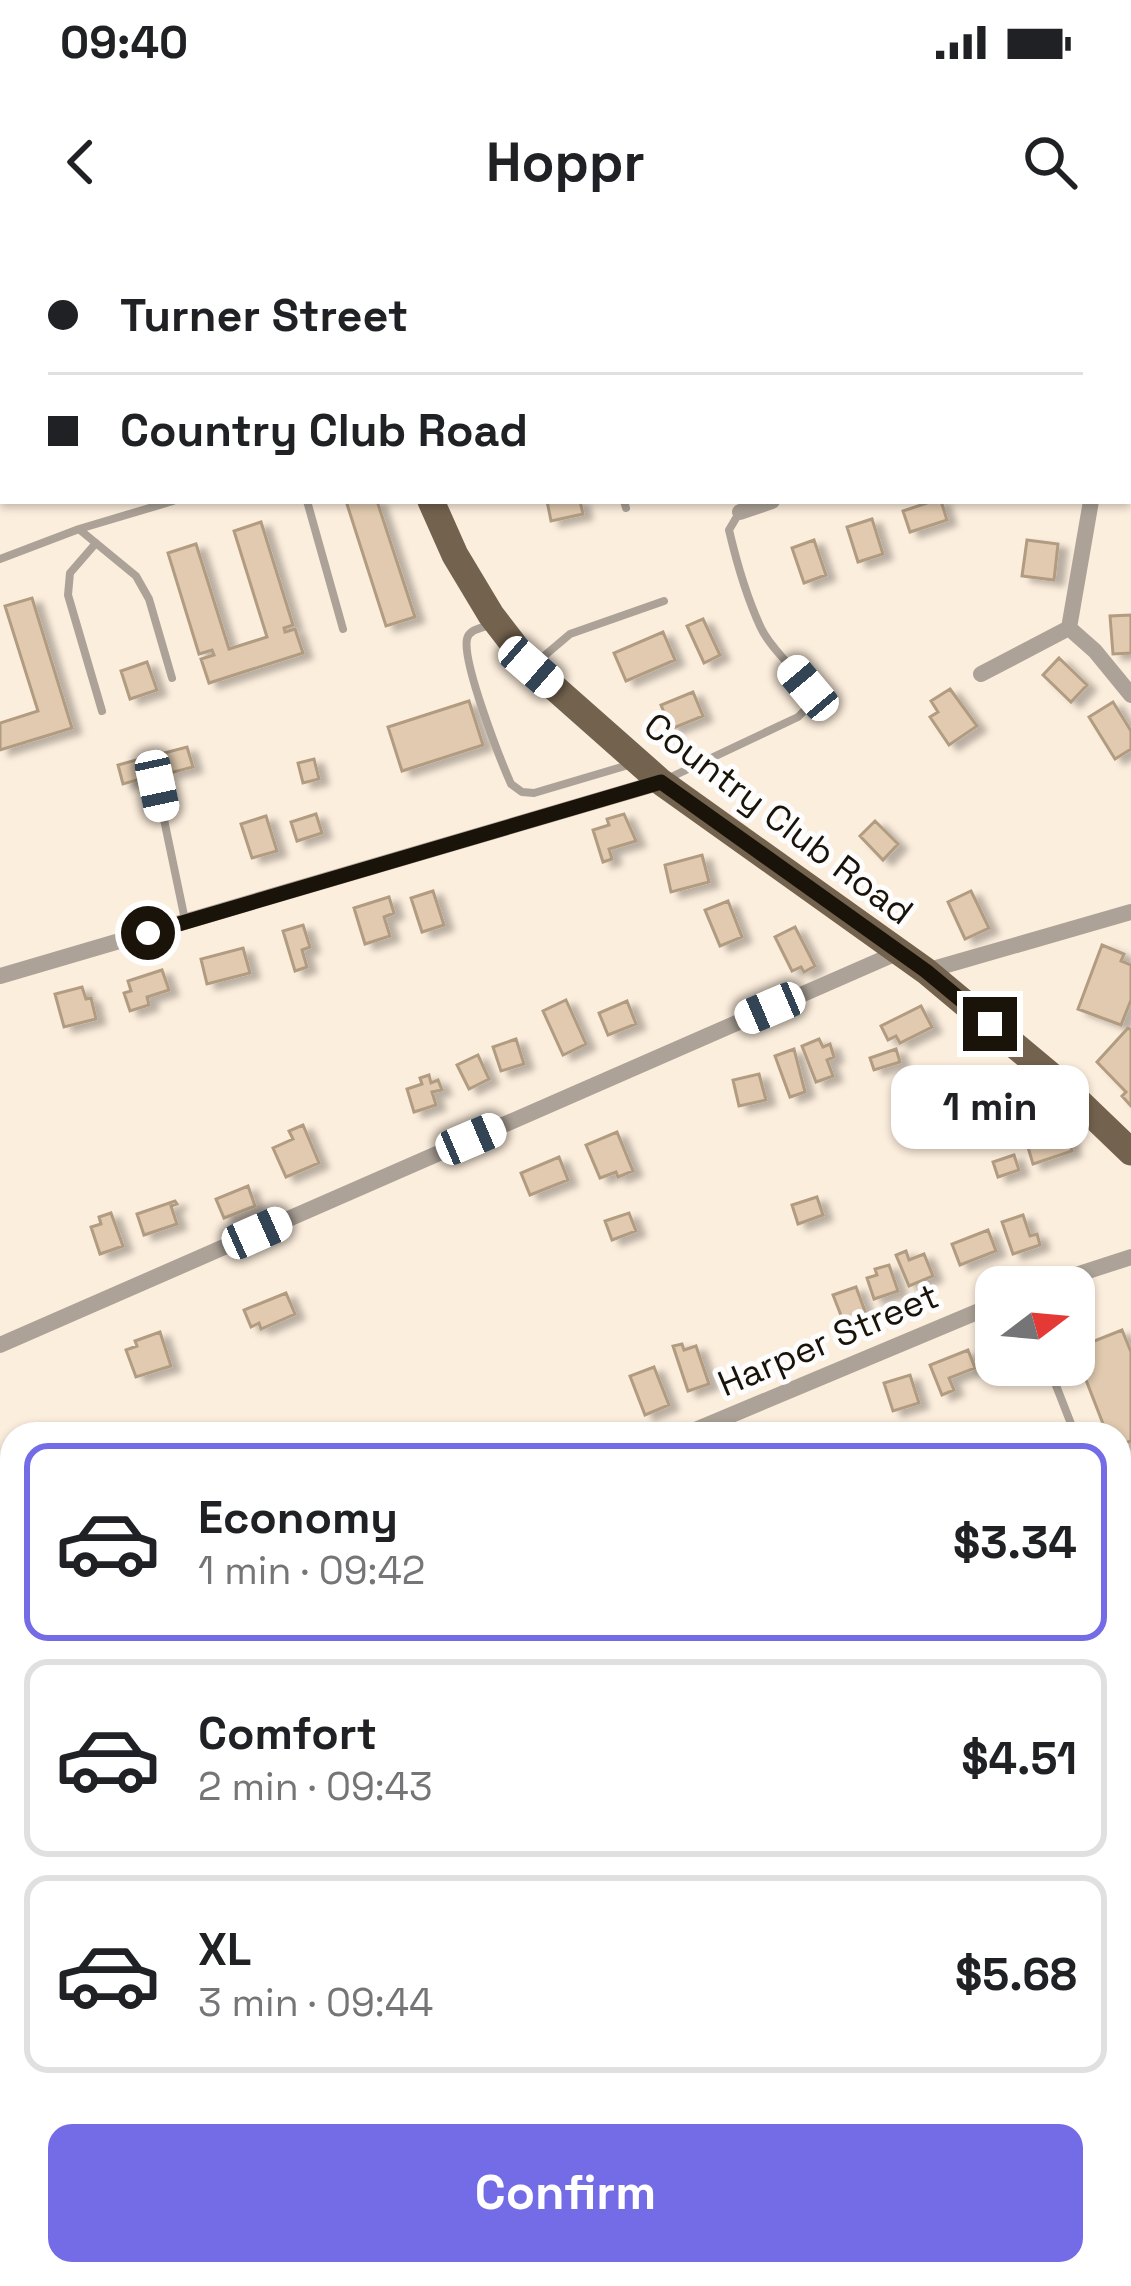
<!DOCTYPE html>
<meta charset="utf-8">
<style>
:root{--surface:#fff;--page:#f2f2f2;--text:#202124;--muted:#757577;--line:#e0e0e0;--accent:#746be6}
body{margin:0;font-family:"Space Grotesk",sans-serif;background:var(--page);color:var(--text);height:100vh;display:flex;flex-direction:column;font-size:45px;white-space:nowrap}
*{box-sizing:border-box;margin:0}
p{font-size:39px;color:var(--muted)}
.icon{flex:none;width:66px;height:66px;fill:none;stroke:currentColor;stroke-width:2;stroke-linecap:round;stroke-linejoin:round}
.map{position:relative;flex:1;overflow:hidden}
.panel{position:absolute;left:0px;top:1182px;width:1131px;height:864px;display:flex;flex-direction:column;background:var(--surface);border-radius:36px 36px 0 0;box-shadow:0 3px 9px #0004}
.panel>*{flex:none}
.guide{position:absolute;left:0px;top:0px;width:1131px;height:264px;box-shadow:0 3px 9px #0004;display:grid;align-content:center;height:264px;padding:0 48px;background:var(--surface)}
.needle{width:78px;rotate:74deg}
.tools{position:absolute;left:975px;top:1026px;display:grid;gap:24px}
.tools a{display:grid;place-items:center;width:120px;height:120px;border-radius:24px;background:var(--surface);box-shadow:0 3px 9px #0004;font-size:60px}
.end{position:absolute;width:54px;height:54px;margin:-27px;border:15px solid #1a1309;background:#fff;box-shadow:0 0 0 6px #fff}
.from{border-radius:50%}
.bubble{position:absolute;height:84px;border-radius:24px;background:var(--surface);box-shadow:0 3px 9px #0004;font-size:39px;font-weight:800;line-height:84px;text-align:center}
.car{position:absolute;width:36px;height:72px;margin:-36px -18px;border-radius:15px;box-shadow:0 0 9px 3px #0007;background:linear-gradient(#fff 24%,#345 0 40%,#fff 0 76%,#345 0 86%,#fff 0)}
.guide b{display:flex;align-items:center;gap:42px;height:114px;font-size:45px}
.guide b+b{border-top:3px solid var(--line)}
.guide i{width:30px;height:30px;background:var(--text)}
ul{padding:21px 0 0;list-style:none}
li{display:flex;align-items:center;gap:36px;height:198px;margin:0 24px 18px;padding:0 24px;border:6px solid var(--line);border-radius:24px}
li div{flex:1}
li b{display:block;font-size:45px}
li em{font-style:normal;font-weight:800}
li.active{border-color:var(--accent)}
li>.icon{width:108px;height:108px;stroke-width:1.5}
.action{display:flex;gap:24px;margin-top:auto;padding:24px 48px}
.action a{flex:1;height:138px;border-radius:24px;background:var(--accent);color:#fff;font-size:48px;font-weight:800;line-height:138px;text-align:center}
.status{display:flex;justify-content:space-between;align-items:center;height:84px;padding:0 60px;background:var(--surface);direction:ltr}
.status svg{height:33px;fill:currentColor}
header{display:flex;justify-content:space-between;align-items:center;height:156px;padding:0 48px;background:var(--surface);font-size:54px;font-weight:800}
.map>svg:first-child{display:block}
</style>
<div class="status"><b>09:40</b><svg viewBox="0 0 49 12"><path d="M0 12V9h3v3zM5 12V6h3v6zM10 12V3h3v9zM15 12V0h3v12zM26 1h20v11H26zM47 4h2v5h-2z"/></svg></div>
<header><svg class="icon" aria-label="back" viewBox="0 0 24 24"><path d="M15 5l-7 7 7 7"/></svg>Hoppr<svg class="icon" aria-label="search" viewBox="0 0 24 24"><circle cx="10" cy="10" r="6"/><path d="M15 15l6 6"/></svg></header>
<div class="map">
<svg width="1131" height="2046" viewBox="0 0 1131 2046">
<defs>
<filter id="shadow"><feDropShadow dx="9" dy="5" stdDeviation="3" flood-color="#0004"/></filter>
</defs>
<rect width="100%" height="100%" fill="#fceedd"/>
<path fill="#ebc38f" d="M12,1502V1704L0,1710V1507Z"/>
<path fill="#e1caaf" stroke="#b19c82" stroke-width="3" filter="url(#shadow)" d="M887,0H928L929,3H877Z
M346,261H377L415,377L386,386Z
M547,261H580L583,274L551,281Z
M933,261H941L947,280L910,292L903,271Z
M872,279L883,314L858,322L847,287Z
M261,282L293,385L284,388L285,392L295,389L303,413L209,443L201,419L214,415L212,410L199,414L168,313L196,304L229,409L267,397L234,291Z
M814,300L826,335L804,343L792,308Z
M1027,300L1058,304L1054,340L1022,336Z
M32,358L72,488L0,510V483L38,471L5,366Z
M1131,375V413L1113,414L1110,376Z
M703,379L720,415L704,423L687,386Z
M663,392L675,420L626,441L614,413Z
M1059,418L1087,445L1071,462L1043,435Z
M147,422L157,450L130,459L121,431Z
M950,449L977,486L949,505L930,477L938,472L931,461Z
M693,452L703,476L671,489L661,465Z
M469,461L483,505L402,531L388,487Z
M1113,462L1131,491V509L1115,519L1089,477Z
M187,507L193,527L170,533L164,513Z
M143,518L148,537L123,544L118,525Z
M314,519L319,539L303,543L298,523Z
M316,574L322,593L297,601L291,582Z
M624,574L636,601L609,609L612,619L603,622L593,590L609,585L607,579Z
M266,576L277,611L252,618L241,584Z
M875,581L898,604L883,620L860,596Z
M702,615L709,642L671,652L665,625Z
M433,651L444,685L422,692L411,658Z
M971,651L989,688L965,699L948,662Z
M389,657L394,673L384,677L390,696L365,704L354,668Z
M728,661L742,697L720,706L705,670Z
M303,685L310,707L302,710L307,727L295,731L283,691Z
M795,687L815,726L804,732L801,727L792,731L775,697Z
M1102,705L1124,714L1121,721L1131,725V760L1121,785L1078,769Z
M243,708L250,733L207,744L201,719Z
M162,730L169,750L147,757L149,765L130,771L124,753L131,751L128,741Z
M82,747L86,759L91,758L96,779L64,787L55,754Z
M566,760L586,804L563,815L543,771Z
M627,761L636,784L608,795L599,773Z
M921,766L932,787L900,803L896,796L888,800L881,786Z
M1128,788L1131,790V866L1122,856L1126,852L1097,822Z
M516,799L524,824L501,831L493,807Z
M819,799L823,807L830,804L834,817L827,820L833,836L816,842L802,806Z
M794,809L805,852L790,857L775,816Z
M896,809L900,822L874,830L870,818Z
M478,815L489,839L469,849L457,825Z
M759,834L766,860L739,866L733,840Z
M429,835L431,843L438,840L442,850L432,852L436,865L414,872L407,849L422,844L420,838Z
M303,885L319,923L286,937L273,908L293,899L289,891Z
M1066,891L1072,911L1033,924L1027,904Z
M617,892L633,931L618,937L616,932L600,938L586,905Z
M1014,915L1019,930L998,937L993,922Z
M559,917L568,940L530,955L521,933Z
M248,946L255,966L224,978L216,959Z
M817,957L823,975L798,984L792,965Z
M175,961L177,964L171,966L177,984L144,995L137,974Z
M111,973L123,1006L100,1014L91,987L101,984L99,977Z
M629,973L636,991L612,1000L605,981Z
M1023,975L1030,996L1037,994L1040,1005L1013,1014L1002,982Z
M988,990L996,1011L960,1025L952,1004Z
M906,1011L909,1020L924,1014L933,1036L909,1046L896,1015Z
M889,1025L898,1051L874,1059L867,1038L877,1035L875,1029Z
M856,1047L866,1074L844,1083L833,1055Z
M286,1053L295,1074L261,1089L259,1083L251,1087L244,1070Z
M1122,1090L1131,1112V1201L1119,1205V1194H1107L1074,1109Z
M160,1092L171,1126L136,1137L126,1110L137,1106L135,1101Z
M682,1104L684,1110L696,1106L709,1144L688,1151L673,1106Z
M968,1110L975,1128L949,1138L954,1150L942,1155L930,1125Z
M654,1127L669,1165L645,1175L630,1136Z
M910,1135L919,1163L893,1171L884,1143Z
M122,2034H148L152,2046H125Z
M270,2036L272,2046H246L245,2042Z"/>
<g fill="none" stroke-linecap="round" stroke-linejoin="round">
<path stroke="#aca297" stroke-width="8" d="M307,261L343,389
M624,261L626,268
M80,290L136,336L149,359L172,438
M96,303L70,333L68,355L102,471
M0,319L79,289L173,261
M490,385C482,388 469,389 467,399C462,422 500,519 511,544L522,552L534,553L632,524
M537,422L570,394L664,361
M669,538L798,477L808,467C807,431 775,418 761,388C746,356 737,324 729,290L739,273
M157,546L185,680
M1048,1125L1075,1194
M0,1524L4,1535L12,1536
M0,1565L12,1598
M1119,1637L1131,1655
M1119,1697L1127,1725L1131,1724
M59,2034L61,2046"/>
<path stroke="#aca297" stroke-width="16" d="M800,0V3
M211,3L221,0
M0,67L3,66
M1128,101L1131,98
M1128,206H1131
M1091,261L1069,388L1095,411L1131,455
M740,272L772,261
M981,434L1069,388
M926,731L1131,672
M0,736L661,542
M1039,1047L1131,1017
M0,1105L899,712
M686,1194L996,1064
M0,1493L12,1488
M1119,1613L1131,1608
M194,2034L197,2046
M971,2034L974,2046
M0,2042L25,2034"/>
<path stroke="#73624e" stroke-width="27" d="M369,0L370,3
M431,261L455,315L491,375L531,427L661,542L926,731L1054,838L1131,912
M1119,1275L1131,1269
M1119,1309L1131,1303
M0,1754L12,1748
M0,1806L12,1801"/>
</g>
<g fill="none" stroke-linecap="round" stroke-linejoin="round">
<path stroke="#1a1309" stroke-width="15" d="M148,693L661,542L926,731L990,784"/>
</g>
<g text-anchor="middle" stroke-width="10" stroke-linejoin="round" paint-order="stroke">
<g font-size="36" fill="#1a1309" stroke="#fdfdfd">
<text transform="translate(779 578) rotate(37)" y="13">Country Club Road</text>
<text transform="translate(828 1099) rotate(-23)" y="13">Harper Street</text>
</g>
</g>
</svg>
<div class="tools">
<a><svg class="needle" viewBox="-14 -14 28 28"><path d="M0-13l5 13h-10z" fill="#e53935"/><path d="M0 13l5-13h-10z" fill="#757577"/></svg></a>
</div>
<i class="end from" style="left:148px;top:693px"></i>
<i class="end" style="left:990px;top:784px"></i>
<div class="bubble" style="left:891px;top:825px;width:198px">1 min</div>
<i class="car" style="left:531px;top:427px;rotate:131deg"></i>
<i class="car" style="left:808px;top:448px;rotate:320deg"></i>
<i class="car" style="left:157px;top:546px;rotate:168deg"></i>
<i class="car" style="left:770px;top:768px;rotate:247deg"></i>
<i class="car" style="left:471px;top:899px;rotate:67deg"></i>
<i class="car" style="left:257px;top:993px;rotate:66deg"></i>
<div class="guide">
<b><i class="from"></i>Turner Street</b>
<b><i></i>Country Club Road</b>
</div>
<section class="panel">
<ul>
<li class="active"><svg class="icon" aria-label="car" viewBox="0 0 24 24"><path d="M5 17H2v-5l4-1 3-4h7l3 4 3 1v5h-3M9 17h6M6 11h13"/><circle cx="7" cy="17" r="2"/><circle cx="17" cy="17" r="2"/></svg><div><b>Economy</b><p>1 min · 09:42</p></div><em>$3.34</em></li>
<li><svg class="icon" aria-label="car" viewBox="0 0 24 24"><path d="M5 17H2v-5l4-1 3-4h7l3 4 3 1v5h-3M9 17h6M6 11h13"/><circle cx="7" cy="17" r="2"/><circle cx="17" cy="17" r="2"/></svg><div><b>Comfort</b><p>2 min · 09:43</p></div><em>$4.51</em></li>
<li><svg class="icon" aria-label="car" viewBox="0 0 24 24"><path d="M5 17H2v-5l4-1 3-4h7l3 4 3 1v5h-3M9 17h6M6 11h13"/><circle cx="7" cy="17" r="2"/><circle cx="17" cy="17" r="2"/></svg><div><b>XL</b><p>3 min · 09:44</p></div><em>$5.68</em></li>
</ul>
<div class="action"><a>Confirm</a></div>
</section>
</div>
